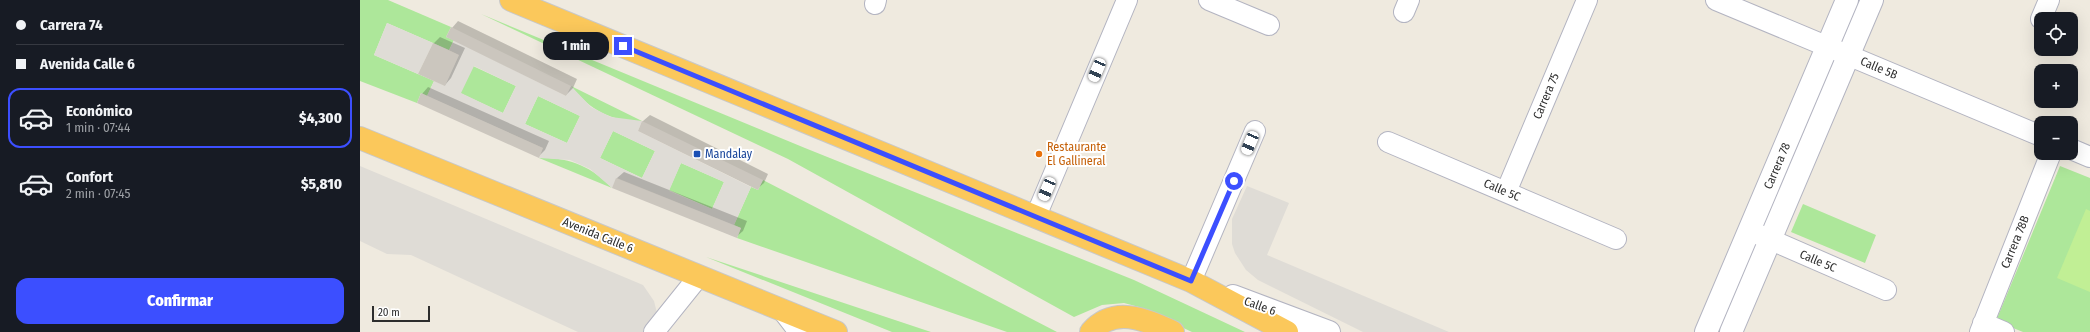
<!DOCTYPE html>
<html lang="es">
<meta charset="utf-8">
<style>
:root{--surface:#171b24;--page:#20242c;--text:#f1f3f6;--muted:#9ea1a6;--line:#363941;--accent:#3c4fff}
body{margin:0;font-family:"Fira Sans Condensed",sans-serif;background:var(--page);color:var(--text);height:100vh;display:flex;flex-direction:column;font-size:15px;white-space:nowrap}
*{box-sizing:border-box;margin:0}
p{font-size:13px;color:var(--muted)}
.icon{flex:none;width:22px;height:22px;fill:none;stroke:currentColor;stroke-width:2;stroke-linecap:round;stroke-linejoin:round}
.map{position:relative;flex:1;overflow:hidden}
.side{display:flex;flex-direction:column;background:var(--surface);width:360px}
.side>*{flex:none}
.top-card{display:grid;align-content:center;height:88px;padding:0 16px;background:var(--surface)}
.controls{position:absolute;left:1674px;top:12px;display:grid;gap:8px}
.controls a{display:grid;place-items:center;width:44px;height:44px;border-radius:8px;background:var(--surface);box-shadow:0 4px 16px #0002;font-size:20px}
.scale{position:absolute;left:12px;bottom:10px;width:58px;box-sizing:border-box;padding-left:4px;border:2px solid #2d2d2d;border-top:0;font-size:11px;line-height:14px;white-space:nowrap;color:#2d2d2d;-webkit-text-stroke:3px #fff;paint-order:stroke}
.end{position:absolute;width:18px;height:18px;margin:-9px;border:5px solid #3c4fff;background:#fff;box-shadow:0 0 0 2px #fff}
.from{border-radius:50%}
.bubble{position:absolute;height:28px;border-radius:12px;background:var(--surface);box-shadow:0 4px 16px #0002;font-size:13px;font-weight:800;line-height:28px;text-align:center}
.car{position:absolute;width:12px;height:24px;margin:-12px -6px;border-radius:5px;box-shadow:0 0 3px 1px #0007;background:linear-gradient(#fff 24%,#345 0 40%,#fff 0 76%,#345 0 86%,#fff 0)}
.top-card b{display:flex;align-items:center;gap:14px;height:38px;font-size:15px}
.top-card b+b{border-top:1px solid var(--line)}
.top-card i{width:10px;height:10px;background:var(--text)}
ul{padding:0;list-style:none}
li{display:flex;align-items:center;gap:12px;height:60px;margin:0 8px 6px;padding:0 8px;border:2px solid transparent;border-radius:12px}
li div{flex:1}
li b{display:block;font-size:15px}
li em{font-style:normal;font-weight:800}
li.current{border-color:var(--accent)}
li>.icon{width:36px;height:36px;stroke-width:1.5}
.primary-button{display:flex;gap:8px;margin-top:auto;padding:8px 16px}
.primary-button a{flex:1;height:46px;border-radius:12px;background:var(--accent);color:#fff;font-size:16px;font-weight:800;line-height:46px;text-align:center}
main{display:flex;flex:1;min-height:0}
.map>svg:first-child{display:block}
</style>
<main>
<section class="side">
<div class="top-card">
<b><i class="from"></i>Carrera 74</b>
<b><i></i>Avenida Calle 6</b>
</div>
<ul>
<li class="current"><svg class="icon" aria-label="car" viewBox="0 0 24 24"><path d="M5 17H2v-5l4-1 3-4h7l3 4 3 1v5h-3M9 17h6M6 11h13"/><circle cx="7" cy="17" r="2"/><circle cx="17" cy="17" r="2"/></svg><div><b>Económico</b><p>1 min · 07:44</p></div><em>$4,300</em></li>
<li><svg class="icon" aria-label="car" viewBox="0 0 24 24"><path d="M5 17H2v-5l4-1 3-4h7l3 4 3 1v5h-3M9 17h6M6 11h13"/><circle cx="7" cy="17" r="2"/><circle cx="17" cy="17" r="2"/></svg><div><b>Confort</b><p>2 min · 07:45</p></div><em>$5,810</em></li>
</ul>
<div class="primary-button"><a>Confirmar</a></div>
</section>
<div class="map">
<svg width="1730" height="332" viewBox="0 0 1730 332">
<rect width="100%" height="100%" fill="#efeadf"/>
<path fill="#ade79a" d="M0,0H28L91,27L86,37L94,40L89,50L27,23L14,55L74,81L67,96L61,93L57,103L0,81Z
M121,14L445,148L774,280L885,332H832L779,307L764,303L742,305L714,317L428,159Z
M113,66L156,86L143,113L100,93Z
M211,86L282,121C250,121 231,111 211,86Z
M178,96L220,116L207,143L165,124Z
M253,131L295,151L282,178L240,158Z
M179,158C209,157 231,166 252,188Z
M321,163L364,182L352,209L309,190Z
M1700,166L1730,178V332H1663L1636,321Z
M403,180L697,332H647L377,238L381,228L374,225L391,187L398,190Z
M1443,204L1516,235L1505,263L1431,232Z
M346,257L571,332H532Z"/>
<path fill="#c1ef95" d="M1726,209L1730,211V292L1697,278Z"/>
<path fill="#dfdcd6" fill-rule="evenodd" d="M27,23L73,43L58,74L14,55Z
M94,40L206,96L211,86L231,107L251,117L282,121L278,131L391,187L374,225L257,178L252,188L230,169L210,160L179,158L183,148L67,96L74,81L85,85L99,55L89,50ZM114,66L156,86L143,113L101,93ZM178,96L220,116L207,143L165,124ZM253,131L295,151L282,178L240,158ZM321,163L364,182L352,209L309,191Z
M0,166L283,285L294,301L297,313L287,332H218L51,255L27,254L0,241Z
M887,186L929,203L907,255L1089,332H1003L898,280L886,270L875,253L872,244V219Z"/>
<path fill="#0003" d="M98,21L217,79L213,88L206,95L92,28Z
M80,37L105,48L91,78L85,85L73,44Z
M68,87L189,141L185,150L179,156L62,94Z
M290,115L408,174L404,183L397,189L279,130L283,121Z
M264,172L387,221L383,231L376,237L254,187L257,178Z"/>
<path fill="#cbc6be" d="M91,27L211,86L206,96L86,37Z
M73,43L99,55L85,86L58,74Z
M61,93L183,148L179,158L57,103Z
M282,121L403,180L398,190L278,131Z
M256,178L381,228L377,238L252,188Z"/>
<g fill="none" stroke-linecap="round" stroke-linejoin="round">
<defs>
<path id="minor" d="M849,0L909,25
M1356,0L1681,136
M515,4L516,0
M1044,12L1049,0
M1681,19L1689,0
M1028,142L1256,239
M1711,149L1730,157
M1146,192L1227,0
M676,216L767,0
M1395,233L1526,290
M831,281L895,131
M422,310L439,332
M1623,323L1644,332
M294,332L339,276
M1620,332L1691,153"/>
<path id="tertiary" d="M873,296L969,332
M1346,332L1487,0
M1371,332L1512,0"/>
<path id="trunk" d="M151,0L831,281L927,332
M0,138L476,332
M731,332C755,305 786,320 813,332"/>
</defs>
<use href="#minor" stroke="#b3b4c1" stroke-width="22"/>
<use href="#tertiary" stroke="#b3b4c1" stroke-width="24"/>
<use href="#trunk" stroke="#c8c8c8" stroke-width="24"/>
<use href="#minor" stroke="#fff" stroke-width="20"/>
<use href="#tertiary" stroke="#fff" stroke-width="22"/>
<use href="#trunk" stroke="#fbc85b" stroke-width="22"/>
</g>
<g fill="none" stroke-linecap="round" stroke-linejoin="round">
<path stroke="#3c4fff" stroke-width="5" d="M263,46L831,281L874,181"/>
</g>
<rect fill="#1a4fb4" stroke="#fff" stroke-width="1.5" x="333" y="150" width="8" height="8" rx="2"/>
<circle fill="#e8710a" stroke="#fff" stroke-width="1.5" cx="679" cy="154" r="4"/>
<g text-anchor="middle" stroke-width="4" stroke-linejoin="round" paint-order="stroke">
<g font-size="12" fill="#2d2d2d" stroke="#fff">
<text transform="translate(1519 68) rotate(23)" y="4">Calle 5B</text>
<text transform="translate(1186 96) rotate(-67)" y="4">Carrera 75</text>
<text transform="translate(1417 166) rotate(-67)" y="4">Carrera 78</text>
<text transform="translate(1142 190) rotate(23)" y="4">Calle 5C</text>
<text transform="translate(238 235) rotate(22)" y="4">Avenida Calle 6</text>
<text transform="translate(1655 242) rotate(-68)" y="4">Carrera 78B</text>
<text transform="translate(1458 261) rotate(23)" y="4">Calle 5C</text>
<text transform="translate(900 306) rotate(20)" y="4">Calle 6</text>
</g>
<g font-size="12" fill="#c56008" stroke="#fff" text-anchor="start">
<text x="687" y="151">Restaurante<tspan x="687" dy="14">El Gallineral</tspan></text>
</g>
<g font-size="12" fill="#164399" stroke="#fff" text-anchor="start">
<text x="345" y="158">Mandalay</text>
</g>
</g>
</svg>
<div class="controls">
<a><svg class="icon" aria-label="locate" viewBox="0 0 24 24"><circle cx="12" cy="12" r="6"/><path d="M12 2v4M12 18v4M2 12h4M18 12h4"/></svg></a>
<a>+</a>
<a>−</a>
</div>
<div class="scale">20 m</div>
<i class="end from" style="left:874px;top:181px"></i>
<i class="end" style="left:263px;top:46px"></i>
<div class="bubble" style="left:183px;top:32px;width:66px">1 min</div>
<i class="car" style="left:737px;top:70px;rotate:203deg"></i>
<i class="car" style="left:890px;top:143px;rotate:203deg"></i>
<i class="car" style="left:687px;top:189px;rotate:203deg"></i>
</div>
</main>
